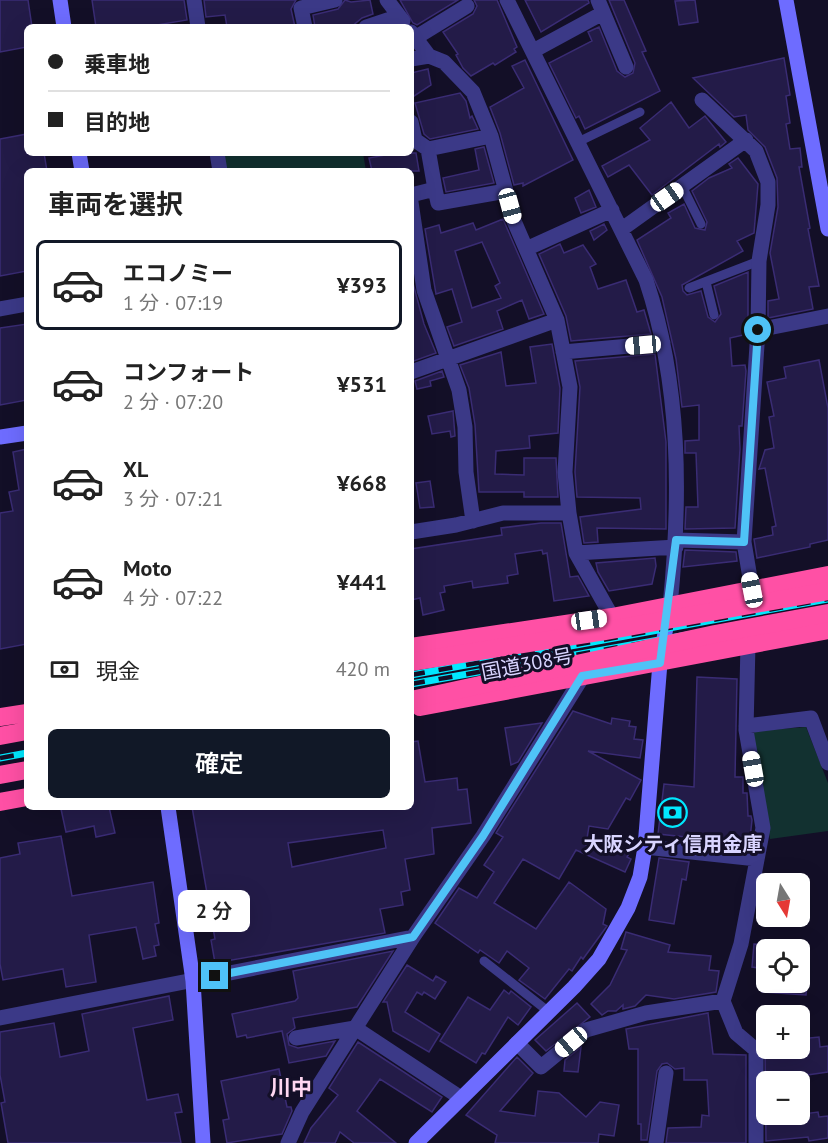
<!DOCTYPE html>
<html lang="ja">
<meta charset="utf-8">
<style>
:root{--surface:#fff;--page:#f6f6f6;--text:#222;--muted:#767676;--line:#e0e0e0;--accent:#111827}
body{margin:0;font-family:"PT Sans","Noto Sans JP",sans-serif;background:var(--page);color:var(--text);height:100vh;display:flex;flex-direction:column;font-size:22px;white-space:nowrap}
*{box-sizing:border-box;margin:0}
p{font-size:20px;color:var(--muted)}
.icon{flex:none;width:33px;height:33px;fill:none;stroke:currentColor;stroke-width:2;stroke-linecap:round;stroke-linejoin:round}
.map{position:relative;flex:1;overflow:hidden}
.side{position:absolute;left:24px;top:168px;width:390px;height:642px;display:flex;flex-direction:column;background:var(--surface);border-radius:9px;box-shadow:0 6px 24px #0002}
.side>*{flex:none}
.hud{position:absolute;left:24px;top:24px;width:390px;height:132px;border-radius:9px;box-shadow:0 6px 24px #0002;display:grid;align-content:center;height:132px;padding:0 24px;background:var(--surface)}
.needle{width:39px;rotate:169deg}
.tools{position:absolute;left:756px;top:873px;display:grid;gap:12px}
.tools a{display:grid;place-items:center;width:54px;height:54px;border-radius:9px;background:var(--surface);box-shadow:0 6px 24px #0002;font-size:30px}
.end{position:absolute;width:27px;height:27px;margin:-14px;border:8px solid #4fc3f7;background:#111;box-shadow:0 0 0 3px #111}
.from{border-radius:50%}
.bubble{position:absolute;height:42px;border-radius:9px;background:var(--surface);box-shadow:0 6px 24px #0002;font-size:20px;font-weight:600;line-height:42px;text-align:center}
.car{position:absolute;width:18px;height:36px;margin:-18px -9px;border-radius:8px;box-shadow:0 0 4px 2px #0007;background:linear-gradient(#fff 24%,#345 0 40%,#fff 0 76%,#345 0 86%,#fff 0)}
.hud b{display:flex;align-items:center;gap:21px;height:57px;font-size:22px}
.hud b+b{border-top:2px solid var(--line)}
.hud i{width:15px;height:15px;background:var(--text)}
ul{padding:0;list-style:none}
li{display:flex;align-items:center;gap:18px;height:90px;margin:0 12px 9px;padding:0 12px;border:3px solid transparent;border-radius:9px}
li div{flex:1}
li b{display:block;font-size:22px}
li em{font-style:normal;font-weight:600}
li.active{border-color:var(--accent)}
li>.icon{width:54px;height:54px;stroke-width:1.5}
h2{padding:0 24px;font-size:27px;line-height:72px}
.pay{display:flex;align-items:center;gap:15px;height:66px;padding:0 24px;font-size:22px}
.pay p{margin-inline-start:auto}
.cta{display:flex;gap:12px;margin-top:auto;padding:12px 24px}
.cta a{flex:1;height:69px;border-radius:9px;background:var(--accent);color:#fff;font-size:24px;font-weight:600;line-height:69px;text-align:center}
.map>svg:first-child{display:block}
</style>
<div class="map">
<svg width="828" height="1143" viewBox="0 0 828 1143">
<rect width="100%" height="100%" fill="#130f27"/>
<path fill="#123130" d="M222,153H363L366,171H226Z
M806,727L828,783V831L770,839L752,737L755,731Z"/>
<path fill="#231b48" stroke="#3a2c74" stroke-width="1.5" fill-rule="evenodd" d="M0,0H28L32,27H27V47L0,52Z
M92,0H184L187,20L145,27H96Z
M204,0H296L291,9L295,27H227L225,15L206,17Z
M345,0L351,2L370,0L373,14L362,18L351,27H315L313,15L338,9Z
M400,0H458L417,25L413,23Z
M474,0H497L517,47L514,49L516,52L495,65L493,63L471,76L463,68L456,55L458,54L443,32L473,14L477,6Z
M525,0H588L589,3L541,32Z
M609,0H624L646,51L642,52L660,91L585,129L579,116L576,118L549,63L592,41L588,32L599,27L617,71L625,77L633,73L635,63Z
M695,0L698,22L679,25L675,1Z
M784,58L790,95L786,96L790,123L786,124L790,149L800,148L802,167H799L810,228L808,229L819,286L809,287L813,309L768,318V301L779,299L770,253L778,207L777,178L765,147L748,130L746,115L734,117L693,78Z
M525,60L573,160L523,186V183L514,185L500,133L490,107L524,88L512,66Z
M428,69L431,85L411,98V73Z
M460,93L466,101L470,118L472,116L478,129L430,139L424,134L415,103Z
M671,102L689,128L705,116L726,142L720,147L719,144L652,195L629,165L608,177L602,166L650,140L640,128Z
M27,134V153H44L47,171H27V271L0,276V139Z
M484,147L494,183L446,192L443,178L479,170L475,149Z
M396,153H416L419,171H372L369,158Z
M738,158L758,184L754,233L737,241L743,251L682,285L683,291L687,295L701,291L708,317L715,322L721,314L714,286L748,272V334L730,338L732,366L745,365L746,371L742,426H739L740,449L735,528L685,529L686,507H698L696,453H685V441L699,440V405L682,407L676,359L662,297L637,240L671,218L668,213L684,204L695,228L705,230L707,222L692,191L709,178L732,168L729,164Z
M589,190L596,207L581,213L575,198Z
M503,219L544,314L529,319L522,300L497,311L503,329L454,346L447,327L462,322L452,289L436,294L425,229L439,225L441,233L473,223L476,230ZM482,242L500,283L495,286L501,298L472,308L455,251Z
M604,224L607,230L594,240L590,231Z
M560,244L564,253L583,245L596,264L590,267L598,289L626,280L637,312L644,310L651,334L571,341L566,316L539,254Z
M411,276L424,324L436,353L411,362Z
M27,324V400L0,405V328Z
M552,344L560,388L558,433L529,436L530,448L496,451L495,474L524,475V458H556L558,497H524V492H479L475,425L469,388L460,365L501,352L506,386L536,383L530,347Z
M655,354L666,442V529L597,528L598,542L584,543L580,517L641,509L640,498L577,497L575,472L580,387L575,361Z
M819,360L828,408V540L810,544V547L757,558L754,539L773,535L772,527L776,526L765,468L759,469L765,450L774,448L769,417L774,416L767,382L786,378L784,367Z
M442,371L444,377L430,381L431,386L417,389L415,381Z
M453,411L455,436L451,437L450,431L432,434L428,416Z
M27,449V644L0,649V513L13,511L9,492L19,490L13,452Z
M430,481L434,507L420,508L416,483Z
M541,523H561L570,577L578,576L589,596L554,601L547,553L543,554L542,550L515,554L518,574L507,576L508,583L473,588L472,581L444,586L445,592L440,593L444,610L423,615L420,598L411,600V549L502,535L501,528Z
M685,550L736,552L737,561L683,567Z
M655,558L656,566L652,584L609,591L598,572L596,563Z
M697,677L737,679L735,777H743V793H747L748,816H751L752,820L749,848L729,846V843L716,844L715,840L658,834L664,784L694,787Z
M573,711L611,724L612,718L630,721L629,726L636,727L634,739L643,740L640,758L588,751L641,780L630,800L626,798L608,829L589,826L586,845L630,852L627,857L631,859L625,872L576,850L559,879L523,859L494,903L536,929L569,882L606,909L603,924L607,926L583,959L581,957L572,971L569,969L545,999L519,980L529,968L507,951L499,963L480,950L478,953L435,923L459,888L477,898L494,872L484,865L503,837L496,833Z
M542,723L518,762L511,765L505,728Z
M418,741L425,782L457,778L458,790L467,789L471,823L432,828L434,854L405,859L410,890L401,892L403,905L380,909L385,933L215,963L211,940L215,939L192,807H411V742ZM383,830L386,848L292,867L288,843Z
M70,807H109L115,833L96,837L94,826L66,832L61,809Z
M61,836L72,896L153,882L159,923L155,924L159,945L154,946L156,956L143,959L136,927L89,935L96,982L66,987L63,969L3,980L0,964V858L20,854L18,843Z
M659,858L689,862L686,880L682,879L674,924L649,920Z
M626,932L670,945L668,952L711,956L709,970L719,971L716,992L674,999L646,995L635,1006L623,1009V1005L616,1011H608L602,1015L591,1004L610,985L627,950L621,949Z
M754,944L766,945V969L752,967Z
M393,951L357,1007L293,1018L295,1028L287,1034L289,1045L298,1048L335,1041L326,1056L289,1063L282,1031L247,1038L246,1035L237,1037L232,1014L295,1001L298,998L293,971Z
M407,965L433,981L436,976L446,982L435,999L424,992L422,995L417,992L405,1012L440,1034L429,1052L393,1031L387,1002H383Z
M762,982H807L806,995L762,992Z
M504,990L509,994L511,991L531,1007L518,1025L508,1017L485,1054L482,1053L476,1063L440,1041L468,997L490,1010Z
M169,996L173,1020L133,1028L147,1100L178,1094L182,1112L175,1113L181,1143H8L1,1103L5,1102L0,1075V1032L54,1023L60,1057L89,1051L82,1014Z
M577,1003L590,1017L546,1051L535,1040Z
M708,1013L713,1054L746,1055V1143H666L668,1128L701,1127L702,1115L709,1116L707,1080H684V1068L675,1069L667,1063L662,1064L657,1071L647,1140H641V1124H638V1049H629L626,1029Z
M819,1037L820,1047L828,1046V1072L794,1077L795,1082H766V1119L818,1112L819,1117L828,1116V1138L809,1141L808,1137L766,1141L765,1048H800V1039Z
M358,1042L442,1097L432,1112L380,1079L357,1111L396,1143H354L340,1132L335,1143H304L311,1128L338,1095L329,1088Z
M581,1047L578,1072L564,1071L565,1060Z
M517,1057L533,1073L500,1111L535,1116L538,1091L559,1093L586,1117L600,1102L619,1105L614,1136L599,1134L598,1143H495L497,1135L466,1115Z
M279,1069L287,1107H291L292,1111L282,1134L227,1143L223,1120L229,1119L221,1081Z"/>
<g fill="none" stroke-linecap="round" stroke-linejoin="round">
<path stroke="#3b3987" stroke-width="9" d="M578,142L640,112
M682,186L701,224
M706,282L714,315
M689,288L759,261
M484,961L549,1012"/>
<path stroke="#3b3987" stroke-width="15" d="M194,0L198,27
M387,0L403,21
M507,0L646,280C681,385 681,497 670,606
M598,0L626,67
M305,27L301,8L335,0
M366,27L399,16
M411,32L429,56L444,62L473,92L491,136L514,221L557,320L570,387L565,472L569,513L576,553L612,617
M415,38L467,6
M533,51L603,13
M411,59L429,56
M702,100L756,151L768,182V205L759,261L758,330L744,542L752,590
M411,122L415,140L428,149L491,136
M428,149L435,189
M217,153L220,171
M411,195L435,189L438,203L506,191
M411,202L424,290L459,390L465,427L466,472L473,521
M622,229L746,140
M526,249L612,210
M0,309L27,304
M758,330L828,316
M563,352L663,343
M411,372L557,320
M411,532L456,525L503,513H569
M676,540L744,542
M576,553L676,547
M748,644L746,730L763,828L741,944L723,1001L736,1033L756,1050V1143
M746,726L811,718L828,763
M645,847L757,859
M0,1018L413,937
M296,1038L355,1028L461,1098
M517,1043L541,1067L586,1030L646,1013L723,1001
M288,1143L302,1112L413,937L483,836L583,676
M656,1143L666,1073"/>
<path stroke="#6e6cff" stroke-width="15" d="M60,0L64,27
M786,0L828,229
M79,153L82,171
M0,437L27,433
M168,807L193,981L203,1143
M416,1143L574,987L599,959L628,908L640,877L645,847L660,663L669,609"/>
<path stroke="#ff50a5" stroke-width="18" d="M411,647L612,617L828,575
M420,707L828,630
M0,717L27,713
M0,736L27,731
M0,775L27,770
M0,802L27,797"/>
<defs>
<path id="rail" d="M411,675L828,599
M411,684L828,610
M0,758L27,753"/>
</defs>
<use href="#rail" stroke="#01e8ff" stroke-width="7"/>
<use href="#rail" stroke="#130f27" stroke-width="4.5" stroke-dasharray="14" stroke-linecap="butt"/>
<path stroke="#ff50a5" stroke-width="18" d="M411,662L605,631L828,591
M411,700L715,634L828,613"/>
</g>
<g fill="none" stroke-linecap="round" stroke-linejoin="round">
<path stroke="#4fc3f7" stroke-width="8" d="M215,976L413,937L483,836L582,676L660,663L676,540L744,542L758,330"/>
</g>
<defs>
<symbol id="bank-ring" viewBox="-11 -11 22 22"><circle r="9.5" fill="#130f27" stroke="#01e8ff" stroke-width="1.5"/><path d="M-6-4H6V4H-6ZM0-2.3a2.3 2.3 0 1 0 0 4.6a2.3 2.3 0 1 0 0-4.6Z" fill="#01e8ff"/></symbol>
</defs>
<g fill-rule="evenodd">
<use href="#bank-ring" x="656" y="796" width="33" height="33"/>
</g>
<g text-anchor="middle" stroke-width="6" stroke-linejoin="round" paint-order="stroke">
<g font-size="20" fill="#d9d5ff" stroke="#130f27">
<text transform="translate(527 664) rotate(-11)" y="7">国道308号</text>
</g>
<g font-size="20" font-weight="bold" fill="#d9d5ff" stroke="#130f27">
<text x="673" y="851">大阪シティ信用金庫</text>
</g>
<g font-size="21" font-weight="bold" fill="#ffd7f1" stroke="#130f27">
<text x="291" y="1095">川中</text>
</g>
</g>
</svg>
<div class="tools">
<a><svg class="needle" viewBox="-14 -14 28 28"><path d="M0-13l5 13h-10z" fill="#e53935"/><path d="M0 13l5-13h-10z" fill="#767676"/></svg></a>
<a><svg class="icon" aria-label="locate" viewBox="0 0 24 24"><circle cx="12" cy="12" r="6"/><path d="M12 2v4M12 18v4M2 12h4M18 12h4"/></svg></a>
<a>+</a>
<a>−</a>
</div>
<i class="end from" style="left:758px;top:330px"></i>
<i class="end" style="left:215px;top:976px"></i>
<div class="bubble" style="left:178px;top:890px;width:72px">2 分</div>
<i class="car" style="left:667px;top:197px;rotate:55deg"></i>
<i class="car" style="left:510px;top:206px;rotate:165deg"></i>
<i class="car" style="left:643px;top:345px;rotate:265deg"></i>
<i class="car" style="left:752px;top:590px;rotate:349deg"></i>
<i class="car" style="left:589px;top:620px;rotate:82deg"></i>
<i class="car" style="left:753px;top:769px;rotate:350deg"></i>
<i class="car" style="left:571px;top:1042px;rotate:230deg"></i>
<div class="hud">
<b><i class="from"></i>乗車地</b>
<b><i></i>目的地</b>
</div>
<section class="side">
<h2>車両を選択</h2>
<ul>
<li class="active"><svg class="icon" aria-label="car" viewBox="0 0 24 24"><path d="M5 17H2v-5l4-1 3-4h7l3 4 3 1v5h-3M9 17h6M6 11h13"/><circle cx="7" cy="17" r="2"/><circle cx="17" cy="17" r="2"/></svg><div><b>エコノミー</b><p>1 分 · 07:19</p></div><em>¥393</em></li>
<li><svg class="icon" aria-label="car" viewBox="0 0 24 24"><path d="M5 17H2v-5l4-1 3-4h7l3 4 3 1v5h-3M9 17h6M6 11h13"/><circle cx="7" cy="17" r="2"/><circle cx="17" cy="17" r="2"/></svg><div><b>コンフォート</b><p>2 分 · 07:20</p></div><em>¥531</em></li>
<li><svg class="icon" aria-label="car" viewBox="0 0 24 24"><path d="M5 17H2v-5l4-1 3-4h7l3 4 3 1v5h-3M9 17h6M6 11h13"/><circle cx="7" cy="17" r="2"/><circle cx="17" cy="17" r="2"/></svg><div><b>XL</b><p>3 分 · 07:21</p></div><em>¥668</em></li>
<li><svg class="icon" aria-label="car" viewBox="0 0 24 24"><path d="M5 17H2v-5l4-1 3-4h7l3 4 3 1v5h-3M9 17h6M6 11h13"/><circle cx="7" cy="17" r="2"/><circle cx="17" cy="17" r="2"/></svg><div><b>Moto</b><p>4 分 · 07:22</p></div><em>¥441</em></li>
</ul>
<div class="pay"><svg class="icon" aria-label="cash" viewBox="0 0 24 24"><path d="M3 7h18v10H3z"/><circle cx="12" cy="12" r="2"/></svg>現金<p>420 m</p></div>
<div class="cta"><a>確定</a></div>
</section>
</div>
